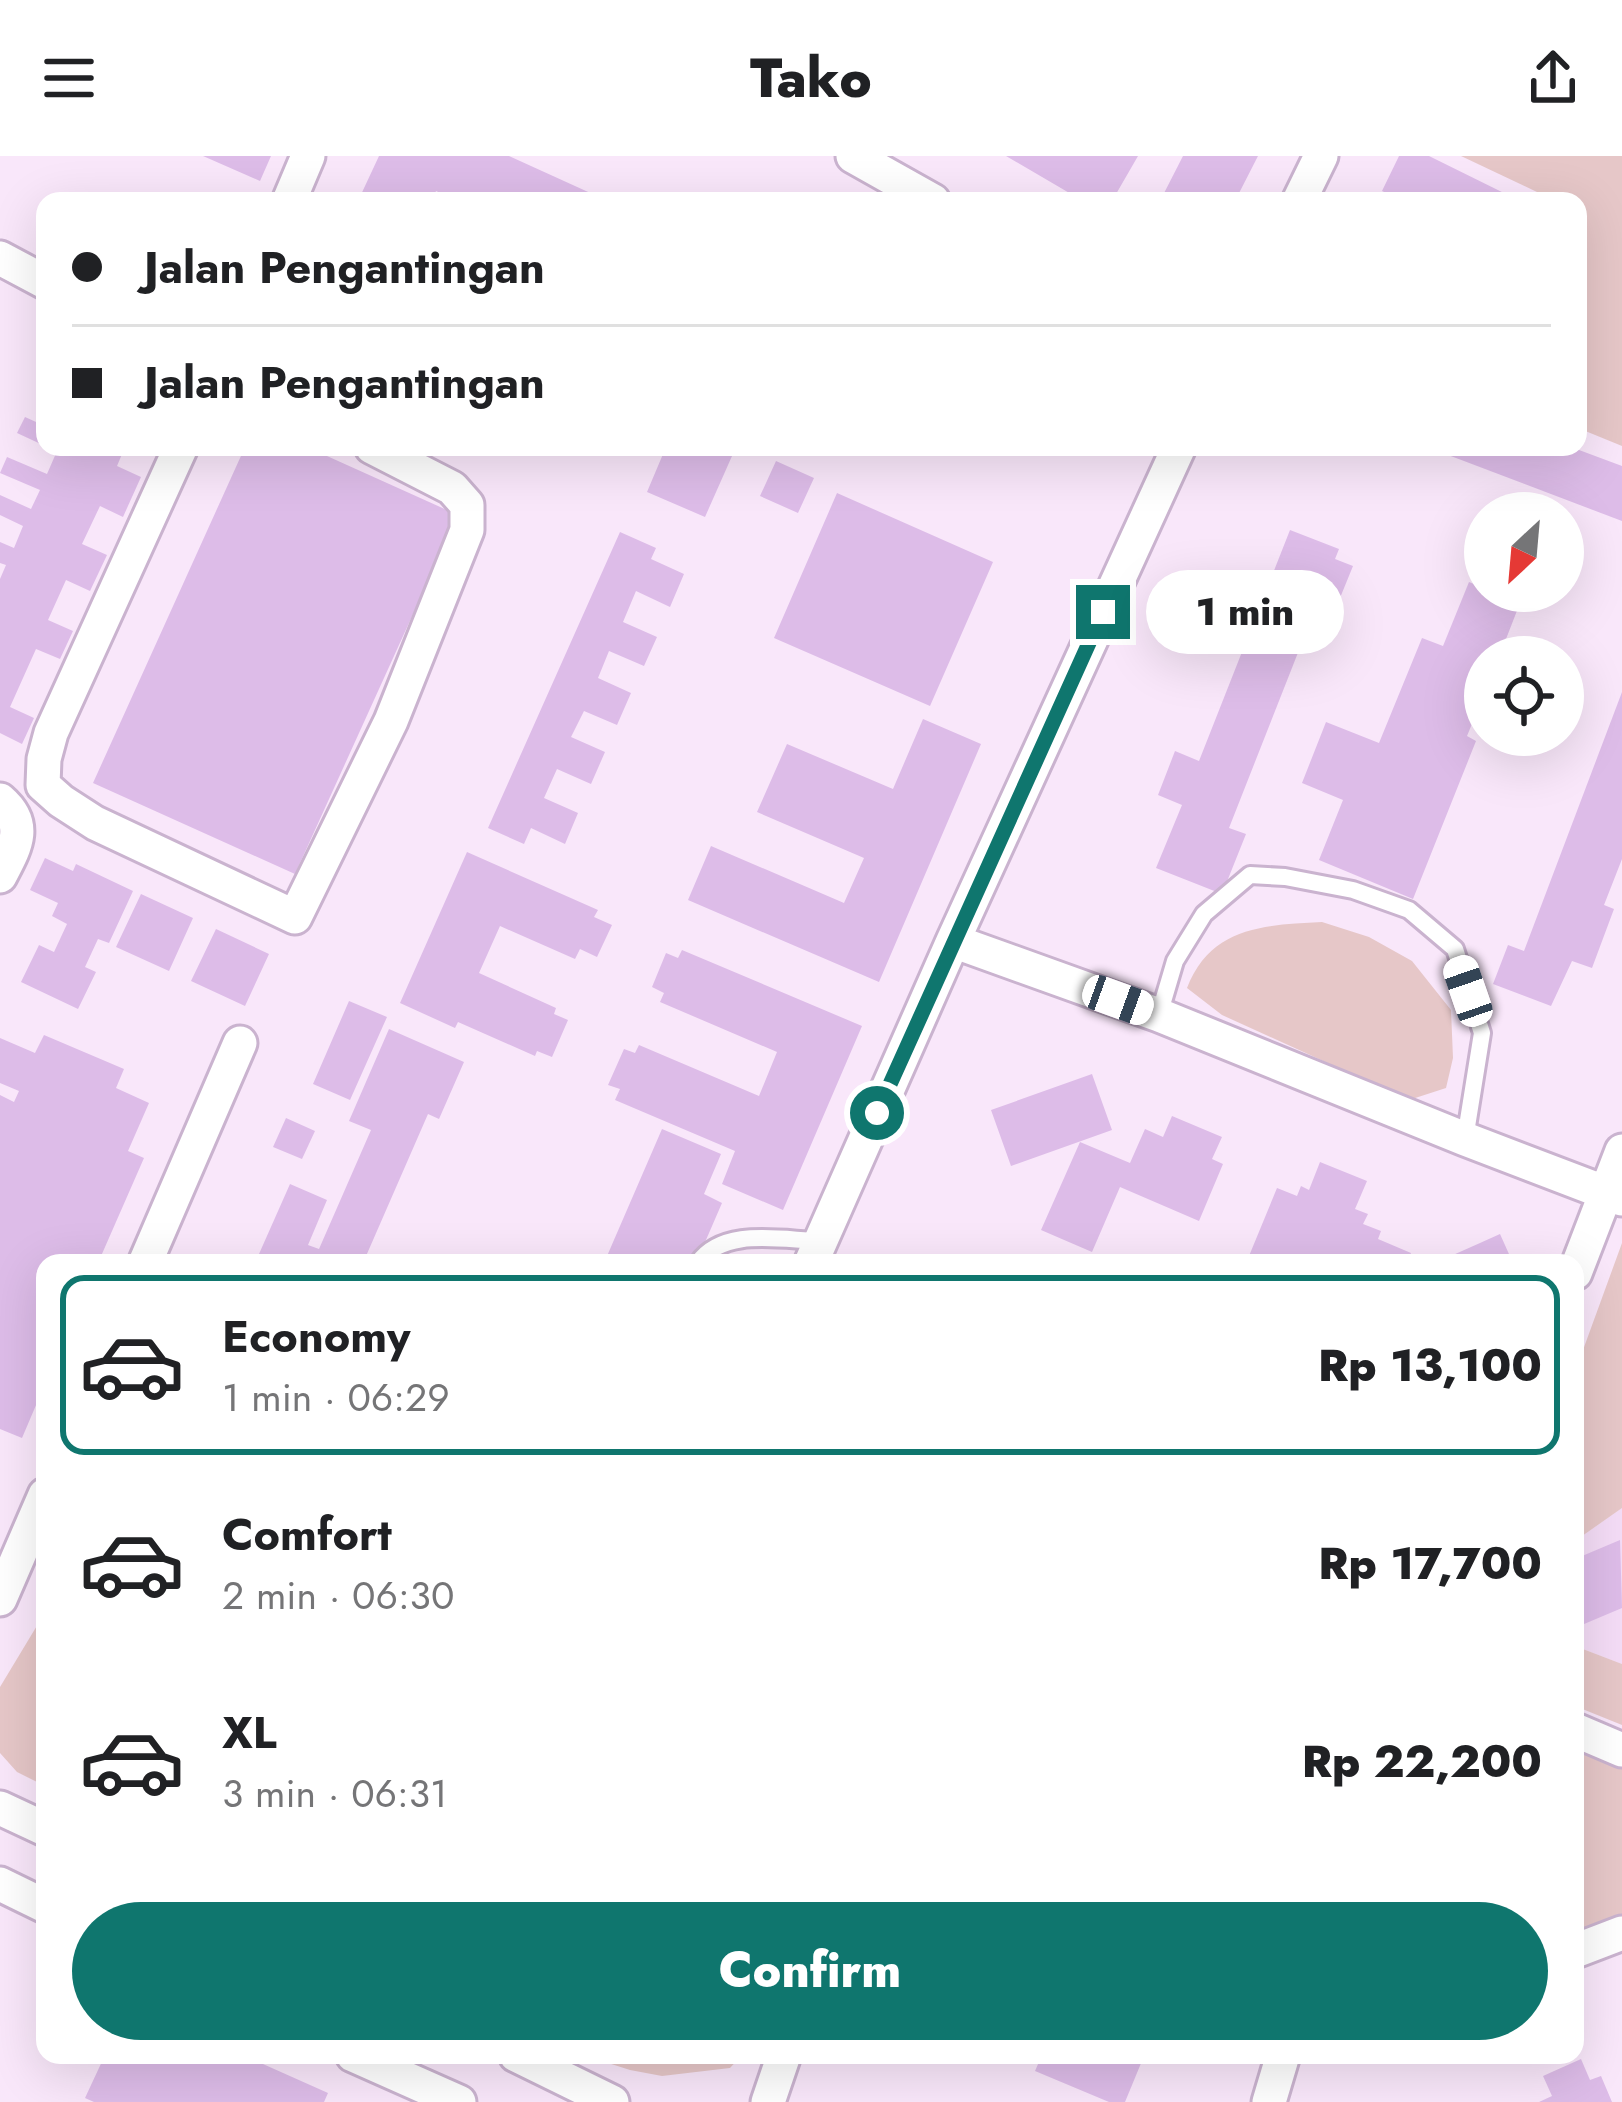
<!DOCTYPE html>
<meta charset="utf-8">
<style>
:root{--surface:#fff;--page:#f2f2f2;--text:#202124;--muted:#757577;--line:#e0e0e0;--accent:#0f766e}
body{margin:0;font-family:Jost,sans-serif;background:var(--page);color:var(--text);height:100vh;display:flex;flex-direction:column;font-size:45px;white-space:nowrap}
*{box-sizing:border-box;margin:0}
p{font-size:39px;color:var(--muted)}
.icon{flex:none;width:66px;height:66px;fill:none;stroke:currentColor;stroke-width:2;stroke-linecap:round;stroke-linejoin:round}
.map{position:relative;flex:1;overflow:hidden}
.panel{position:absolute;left:36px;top:1098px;width:1548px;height:810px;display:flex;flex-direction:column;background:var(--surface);border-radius:24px;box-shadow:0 12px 48px #0002}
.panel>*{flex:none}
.guide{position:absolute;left:36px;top:36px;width:1551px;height:264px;border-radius:24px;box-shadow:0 12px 48px #0002;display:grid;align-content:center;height:264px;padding:0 36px;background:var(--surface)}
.needle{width:78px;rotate:206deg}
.controls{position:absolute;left:1464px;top:336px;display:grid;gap:24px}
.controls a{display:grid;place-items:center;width:120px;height:120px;border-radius:50%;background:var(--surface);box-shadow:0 12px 48px #0002;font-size:60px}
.end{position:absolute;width:54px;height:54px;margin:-27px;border:15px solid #0f766e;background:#fff;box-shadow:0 0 0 6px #fff}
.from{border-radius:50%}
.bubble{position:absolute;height:84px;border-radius:42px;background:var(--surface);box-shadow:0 12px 48px #0002;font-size:39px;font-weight:800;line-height:84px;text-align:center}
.car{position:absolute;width:36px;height:72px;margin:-36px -18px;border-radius:15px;box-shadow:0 0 9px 3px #0007;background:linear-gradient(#fff 24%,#345 0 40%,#fff 0 76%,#345 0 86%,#fff 0)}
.guide b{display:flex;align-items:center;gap:42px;height:114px;font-size:45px}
.guide b+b{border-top:3px solid var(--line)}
.guide i{width:30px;height:30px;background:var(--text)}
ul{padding:21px 0 0;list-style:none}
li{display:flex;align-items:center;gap:36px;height:180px;margin:0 24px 18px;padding:0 12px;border:6px solid transparent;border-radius:24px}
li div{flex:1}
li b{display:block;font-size:45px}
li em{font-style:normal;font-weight:800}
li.current{border-color:var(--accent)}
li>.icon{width:108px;height:108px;stroke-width:1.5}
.action{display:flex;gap:24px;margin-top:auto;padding:24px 36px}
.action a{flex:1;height:138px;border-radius:72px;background:var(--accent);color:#fff;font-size:48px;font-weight:800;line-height:138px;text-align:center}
header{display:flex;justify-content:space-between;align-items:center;height:156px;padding:0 36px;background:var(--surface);font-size:54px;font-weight:800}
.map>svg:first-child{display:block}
</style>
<header><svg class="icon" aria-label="menu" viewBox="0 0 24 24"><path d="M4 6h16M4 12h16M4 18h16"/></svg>Tako<svg class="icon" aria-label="share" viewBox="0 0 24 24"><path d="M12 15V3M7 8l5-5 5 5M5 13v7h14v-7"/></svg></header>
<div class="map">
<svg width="1622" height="1946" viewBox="0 0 1622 1946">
<rect width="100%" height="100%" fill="#f9e7fa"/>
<path fill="#f4dcf6" d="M1622,1352V1508L1575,1490V1385Z"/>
<path fill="#e6c7c8" d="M1461,0H1622V290L1578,272V45H1534L1537,36Z
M1322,766L1369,781L1412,805L1451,854L1453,902L1446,932L1409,944L1222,859L1187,832C1211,770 1265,769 1322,766Z
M1622,1087V1352L1575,1385V1216Z
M38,1468L45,1470V1630L17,1616L0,1597V1531Z
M1575,1490L1622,1508V1569L1575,1550Z
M1575,1595L1622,1613V1761L1575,1778Z
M583,1899H742L730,1912L662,1920L630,1914Z"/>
<path fill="#ddbce8" d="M203,0H271L260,25Z
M379,0H509L608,45H458L436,35L432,45H358Z
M1006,0H1138L1112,45H1083Z
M1183,0H1258L1235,45H1160Z
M1399,0H1429L1512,41L1510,45H1403L1382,35Z
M25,261L45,270V290L17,277Z
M48,291H125L117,310L141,321L123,361L100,350L82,388L107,399L90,435L66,424L48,464L73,475L60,503L36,493L10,551L34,562L22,588L0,577V423L6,409L0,407V386L14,392L23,370L0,359V339L31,353L40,334L0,317L7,301L47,318L57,295Z
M245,291H307L458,359L295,718L93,627Z
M666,291H736L705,361L647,336Z
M1427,291H1571L1622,310V365Z
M776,305L814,322L798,357L760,340Z
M837,337L993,406L930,550L774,482Z
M1290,374L1339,393L1335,403L1353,410L1331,464L1314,456L1229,672L1246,678L1222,738L1156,712L1182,649L1158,639L1175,595L1199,605Z
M620,376L656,392L651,403L684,418L670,451L636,435L623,466L657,481L644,510L609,495L598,522L631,537L617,569L584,555L571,581L605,596L591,628L557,613L544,642L578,657L565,688L531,672L524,688L488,672Z
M1469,426L1520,447L1499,501H1485V536L1467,580L1476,585L1413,743L1319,704L1343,644L1302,627L1326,566L1379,587L1422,482L1443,490Z
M1622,536V703L1604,749L1614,753L1592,812L1572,805L1551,850L1493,828L1508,789L1524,795Z
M923,563L981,588L879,826L688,744L711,690L844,747L864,702L757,656L787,588L893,633Z
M467,696L598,754L594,761L612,769L597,801L580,793L575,803L500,770L479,817L556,852L554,858L568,864L552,901L537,895L535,900L458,866L455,872L400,847Z
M45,702L73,715L76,708L133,735L109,787L98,783L85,811L96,816L78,853L21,826L39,789L54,796L67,768L52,760L58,747L30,734Z
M141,738L193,762L169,815L116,791Z
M216,773L269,798L245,850L191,825Z
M682,794L862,870L783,1054L722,1028L735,995L615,944L620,933L608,929L624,893L635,897L639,889L759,940L777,896L660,846L664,837L652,831L666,797L678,802Z
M349,845L387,861L350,944L313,928Z
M389,873L464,906L439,963L428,958L363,1107H255L290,1028L327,1044L308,1089L319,1093L371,974L349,965Z
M44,879L124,913L116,932L149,947L128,995L144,1002L98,1107H45V1228L22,1282L0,1273V939L14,946L19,935L0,927V882L35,897Z
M1092,918L1112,974L1011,1010L991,954Z
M1172,960L1222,981L1212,1003L1223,1008L1199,1065L1120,1031L1092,1096L1041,1074L1080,986L1130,1007L1145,973L1163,981Z
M286,962L315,975L302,1003L273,991Z
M662,973L721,998L704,1038L722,1047L696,1107L677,1100L674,1107H604Z
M1320,1006L1367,1025L1355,1053L1368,1058L1363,1068L1381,1075L1378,1083L1411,1097L1407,1107H1267L1249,1100L1277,1032L1297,1040L1301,1030L1309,1034Z
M1500,1078L1513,1107H1435L1480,1087Z
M1620,1384L1622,1452L1577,1471L1575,1403Z
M105,1899H243L328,1937L324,1946H94L85,1942Z
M1042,1899H1142L1144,1900L1125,1946H1109L1035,1915Z
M1581,1903L1590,1924L1601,1920L1612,1946H1539L1552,1940L1543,1920Z"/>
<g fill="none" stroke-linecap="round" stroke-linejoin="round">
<defs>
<path id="service" d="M1159,859L1175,805L1204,758L1250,719L1285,721L1353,734L1409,754L1455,793L1482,877L1465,983
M698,1107C723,1071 781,1084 819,1085"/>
<path id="minor" d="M853,0L933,45
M289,45L308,0
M1299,45L1321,0
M0,102L45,126
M181,291L51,577L44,603L43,629L61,645L95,667L295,761L391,565L467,374V349L452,332L372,291
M0,644C29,669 15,691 0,720
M953,785L1159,859L1465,983L1622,1043
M145,1107L240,887
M811,1107L953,785L1179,291
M1575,1117L1622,995
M0,1443L45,1339
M1575,1574L1622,1594
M0,1652L45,1673
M0,1728L45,1750
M1575,1795L1622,1777
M353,1899L459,1946
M516,1899L612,1946
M768,1946L784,1899
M1269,1946L1283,1899"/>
</defs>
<use href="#service" stroke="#cab3cf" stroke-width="22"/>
<use href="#minor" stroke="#cab3cf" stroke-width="39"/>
<use href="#service" stroke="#fff" stroke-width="16"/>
<use href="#minor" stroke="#fff" stroke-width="33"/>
</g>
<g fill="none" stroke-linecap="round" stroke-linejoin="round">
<path stroke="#0f766e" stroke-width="15" d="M877,957L1103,456"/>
</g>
</svg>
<div class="controls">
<a><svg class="needle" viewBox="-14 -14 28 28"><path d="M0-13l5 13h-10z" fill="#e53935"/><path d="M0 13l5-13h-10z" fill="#757577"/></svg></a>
<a><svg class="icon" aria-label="locate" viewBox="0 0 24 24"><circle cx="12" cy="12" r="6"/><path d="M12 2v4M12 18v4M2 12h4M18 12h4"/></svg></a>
</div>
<i class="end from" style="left:877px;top:957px"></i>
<i class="end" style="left:1103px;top:456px"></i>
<div class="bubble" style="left:1146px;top:414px;width:198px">1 min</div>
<i class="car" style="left:1468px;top:835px;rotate:341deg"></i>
<i class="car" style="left:1118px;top:844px;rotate:110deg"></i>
<div class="guide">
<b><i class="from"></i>Jalan Pengantingan</b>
<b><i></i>Jalan Pengantingan</b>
</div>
<section class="panel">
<ul>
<li class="current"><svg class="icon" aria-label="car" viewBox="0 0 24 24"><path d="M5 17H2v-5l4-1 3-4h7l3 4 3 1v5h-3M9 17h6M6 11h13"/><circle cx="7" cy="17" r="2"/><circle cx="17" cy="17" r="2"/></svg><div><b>Economy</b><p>1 min · 06:29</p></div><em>Rp 13,100</em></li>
<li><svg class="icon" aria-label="car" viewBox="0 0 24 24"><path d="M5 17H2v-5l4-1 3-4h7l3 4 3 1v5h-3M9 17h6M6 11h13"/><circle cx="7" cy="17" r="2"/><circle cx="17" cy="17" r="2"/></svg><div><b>Comfort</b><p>2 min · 06:30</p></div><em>Rp 17,700</em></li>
<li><svg class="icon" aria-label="car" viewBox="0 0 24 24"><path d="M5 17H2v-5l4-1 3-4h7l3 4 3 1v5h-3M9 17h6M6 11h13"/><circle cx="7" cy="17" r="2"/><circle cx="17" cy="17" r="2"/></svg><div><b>XL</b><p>3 min · 06:31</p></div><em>Rp 22,200</em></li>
</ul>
<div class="action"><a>Confirm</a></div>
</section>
</div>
